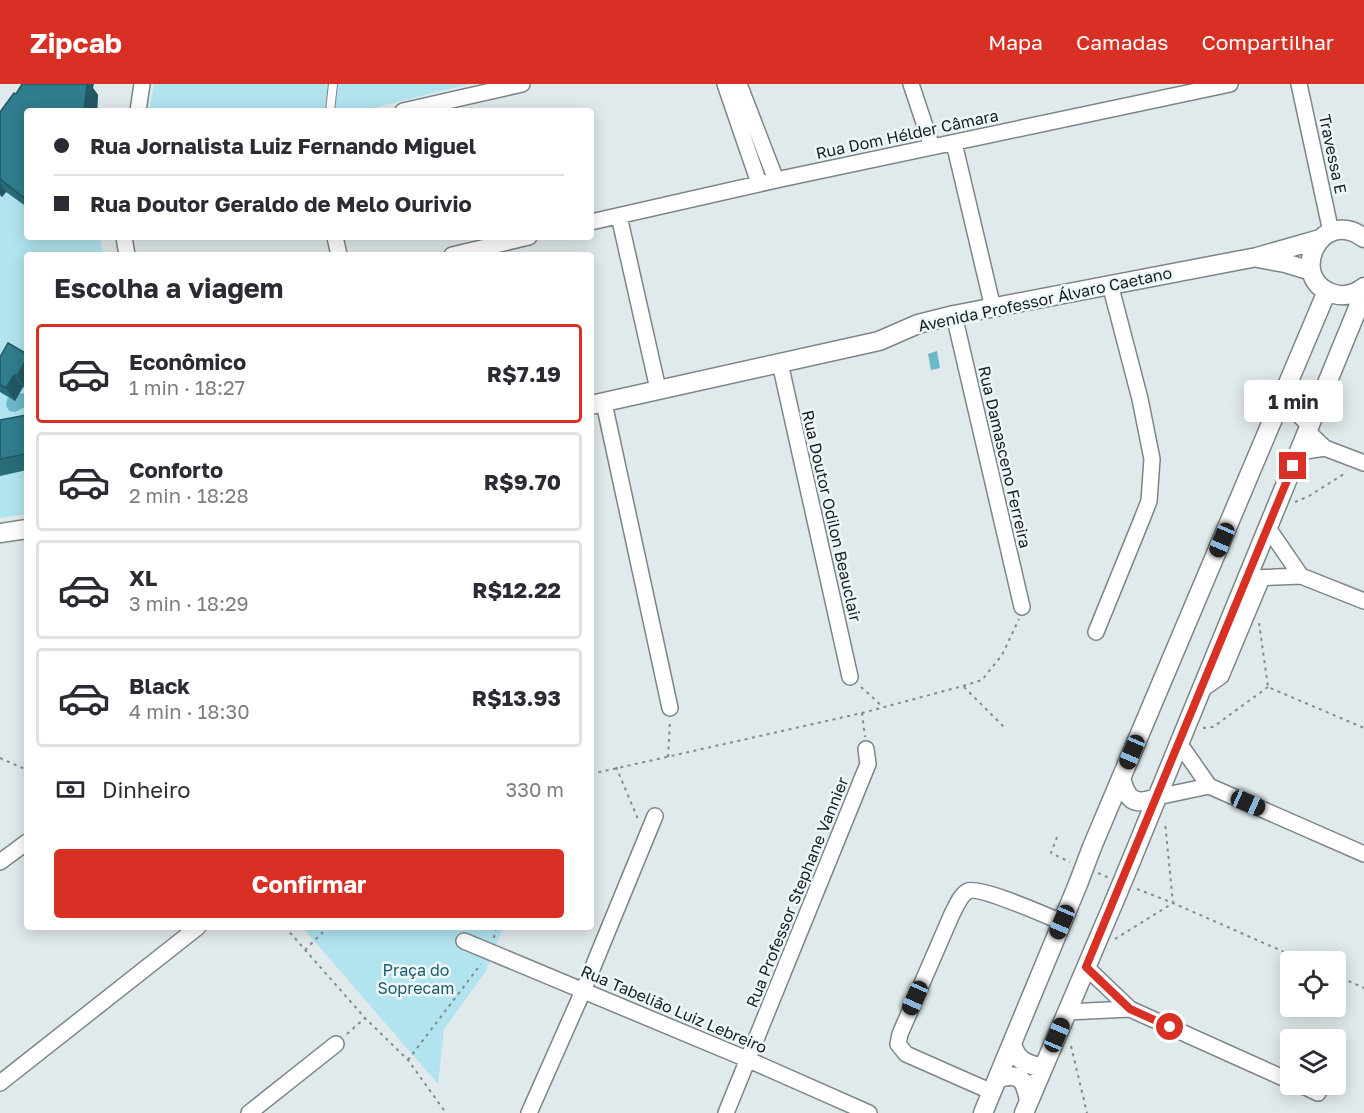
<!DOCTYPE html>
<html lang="pt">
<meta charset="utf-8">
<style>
:root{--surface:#fff;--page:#f2f2f3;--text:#2b2b33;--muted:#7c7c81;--line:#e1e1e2;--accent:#d93025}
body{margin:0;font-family:"Golos Text",sans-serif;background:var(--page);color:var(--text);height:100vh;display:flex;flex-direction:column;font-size:22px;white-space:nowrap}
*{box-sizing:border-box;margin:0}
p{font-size:20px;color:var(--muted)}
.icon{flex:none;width:33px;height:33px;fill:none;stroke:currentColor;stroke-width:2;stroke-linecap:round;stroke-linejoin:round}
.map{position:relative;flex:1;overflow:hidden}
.details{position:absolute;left:24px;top:168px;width:570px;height:678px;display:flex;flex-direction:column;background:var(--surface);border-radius:6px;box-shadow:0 3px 15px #0003}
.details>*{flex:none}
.banner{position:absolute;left:24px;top:24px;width:570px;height:132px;border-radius:6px;box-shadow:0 3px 15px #0003;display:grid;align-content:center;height:132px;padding:0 30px;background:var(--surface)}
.controls{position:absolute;left:1280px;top:867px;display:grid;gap:12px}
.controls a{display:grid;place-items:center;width:66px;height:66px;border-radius:6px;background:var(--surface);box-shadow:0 3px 15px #0003;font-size:30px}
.end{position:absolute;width:27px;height:27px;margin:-14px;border:8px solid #d93025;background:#fff;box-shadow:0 0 0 3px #fff}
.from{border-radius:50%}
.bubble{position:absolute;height:42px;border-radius:6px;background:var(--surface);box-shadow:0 3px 15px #0003;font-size:20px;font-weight:700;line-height:42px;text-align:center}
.car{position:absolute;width:18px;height:36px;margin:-18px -9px;border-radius:8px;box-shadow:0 0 4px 2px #0007;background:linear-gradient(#222 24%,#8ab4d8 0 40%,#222 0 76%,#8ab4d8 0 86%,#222 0)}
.banner b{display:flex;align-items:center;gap:21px;height:57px;font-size:22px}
.banner b+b{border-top:2px solid var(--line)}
.banner i{width:15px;height:15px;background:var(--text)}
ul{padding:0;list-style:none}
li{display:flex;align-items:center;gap:18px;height:99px;margin:0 12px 9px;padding:0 18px;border:3px solid var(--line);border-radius:6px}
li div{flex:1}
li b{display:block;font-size:22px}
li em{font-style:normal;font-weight:700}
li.current{border-color:var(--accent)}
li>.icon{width:54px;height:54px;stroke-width:1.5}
h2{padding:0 30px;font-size:27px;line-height:72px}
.pay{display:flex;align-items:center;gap:15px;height:66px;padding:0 30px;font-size:22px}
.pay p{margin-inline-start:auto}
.cta{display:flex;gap:12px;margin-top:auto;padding:12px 30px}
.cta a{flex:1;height:69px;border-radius:6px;background:var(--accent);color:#fff;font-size:24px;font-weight:700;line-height:69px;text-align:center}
header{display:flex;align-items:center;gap:36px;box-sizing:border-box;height:84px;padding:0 30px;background:var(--accent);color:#fff}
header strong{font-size:28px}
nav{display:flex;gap:33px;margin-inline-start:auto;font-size:21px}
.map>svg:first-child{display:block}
</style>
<header>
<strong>Zipcab</strong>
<nav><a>Mapa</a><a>Camadas</a><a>Compartilhar</a></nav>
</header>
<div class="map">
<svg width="1364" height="1029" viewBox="0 0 1364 1029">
<rect width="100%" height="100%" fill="#e0e9eb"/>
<path fill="#b1e4ef" d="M154,0H469L361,27H149Z
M27,27V153H100L103,171H27V430L0,434V46Z
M302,843H503L486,887L444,945L438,1000Z"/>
<path fill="#6cb7c8" d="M937,267L940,284L931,286L928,270Z
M14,309L27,310V322L15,328L9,327L6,321L7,315Z"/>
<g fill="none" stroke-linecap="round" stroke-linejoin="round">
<defs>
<path id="service" d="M330,27L333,0"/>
<path id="minor" d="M725,0L759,99
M739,0L776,96
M911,0L932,63
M1299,0L1331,148
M138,27L142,0
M403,27L522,0
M954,59L993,224
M619,132L658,305
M591,138L776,96L1230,0
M124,153L127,171
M335,153L339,171
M452,171L529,153
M954,231L1022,523
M780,279L850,593
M604,319L670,624
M1325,364L1364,379
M1299,368L1325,364L1307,347
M1268,444L1301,492
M1252,494L1301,492L1364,517
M1096,548L1142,435L1149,417L1152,375L1140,315L1110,200
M1201,606L1221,592L1262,494
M1179,659L1209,702L1364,770
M1157,713L1209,702
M0,778L27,758
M464,857L749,976L869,1029
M1086,883L1130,925L1290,997
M1067,928L1130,925
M0,999L198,843
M1299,1000L1318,1009
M992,1008L906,970L898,960L900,950L952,830C956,823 960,811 968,807C980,802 1047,832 1062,838
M249,1029L336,960
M529,1029L583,907L655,732
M726,1029L868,680L866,665"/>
<path id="tertiary" d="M1364,154C1320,121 1286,196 1334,210C1345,213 1355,210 1364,203
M1258,174L1285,179L1311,187
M591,321L879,257L918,240L954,231L1257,173L1320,155
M1276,328C1291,321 1301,329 1310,341
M0,449L27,445
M1121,694C1127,716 1134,722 1156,714
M1092,763L1327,207
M1131,777L1364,209
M1012,959C1016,977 1026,980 1043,984
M998,994C1021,988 1025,996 1029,1017
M983,1029L1078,800
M1024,1029L1114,818"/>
</defs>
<use href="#service" stroke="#7d8587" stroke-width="10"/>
<use href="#minor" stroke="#7d8587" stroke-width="18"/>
<use href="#tertiary" stroke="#7d8587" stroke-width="21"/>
<path stroke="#848a8b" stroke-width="2" stroke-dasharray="3 4.5" stroke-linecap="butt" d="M1295,418L1309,412L1347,388
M1259,539L1268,603L1364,644
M861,603L883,623
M964,603L1004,643
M862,629L865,653
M1203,644L1213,643L1268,603
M668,673L670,637
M0,674L27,686
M616,683L638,735
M591,690L862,629L963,602L982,596L1002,571L1019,535
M1057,753L1051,769L1070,778
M1098,789L1109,794
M1137,805L1173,819L1307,878
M285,843L365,934L408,976L446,1029
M494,854L496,843
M1115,855L1173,819L1165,738
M305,866L328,843
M1335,891L1364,904
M347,950L365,934
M1071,962L1087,1029
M408,976L481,880"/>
<use href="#service" stroke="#fff" stroke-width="8"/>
<use href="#minor" stroke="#fff" stroke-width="15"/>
<use href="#tertiary" stroke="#fff" stroke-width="18"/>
<defs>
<path id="tertiary-bridge" d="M1078,800L1092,763
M1114,818L1131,777"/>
</defs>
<use href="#tertiary-bridge" stroke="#7d8587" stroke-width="21" stroke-linecap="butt"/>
<use href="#tertiary-bridge" stroke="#fff" stroke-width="18"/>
</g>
<path fill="#296c79" d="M93,4L98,11L97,27H27V123L6,108L2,113L0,111V28L16,10Z
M8,259L26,305L23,303L15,317L0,308V274Z
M27,331V386L0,392V336Z"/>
<path fill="#225863" d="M86,0H94L93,4L98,11L97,27H84Z
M0,99L6,108L2,113L0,110Z
M27,274V302L26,305L17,292Z
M14,291L23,303L15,317L6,304Z"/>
<path fill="#307d8d" stroke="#225863" stroke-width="1.5" d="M22,0H87L84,27H27V116L0,95V28L14,9L16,10Z
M8,259L27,270V274L17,292L14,291L6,304L0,301V273Z
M27,331V370L0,375V336Z"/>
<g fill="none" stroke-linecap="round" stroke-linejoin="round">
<path stroke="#d93025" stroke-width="8" d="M1170,943L1130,925L1086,883L1293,382"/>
</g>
<g text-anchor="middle" stroke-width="5" stroke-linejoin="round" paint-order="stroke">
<g font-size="16" fill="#1a1e1e" stroke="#edf7f9">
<text transform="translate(907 50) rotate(-12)" y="6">Rua Dom Hélder Câmara</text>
<text transform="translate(1333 70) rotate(78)" y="6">Travessa E</text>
<text transform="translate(1045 215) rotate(-12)" y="6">Avenida Professor Álvaro Caetano</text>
<text transform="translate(1005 373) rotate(77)" y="6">Rua Damasceno Ferreira</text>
<text transform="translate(832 432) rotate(77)" y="6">Rua Doutor Odilon Beauclair</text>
<text transform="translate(797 808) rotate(-68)" y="6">Rua Professor Stephane Vannier</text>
<text transform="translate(674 925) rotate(23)" y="6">Rua Tabelião Luiz Lebreiro</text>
</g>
<g font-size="16" fill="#1e5c69" stroke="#edf7f9">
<text x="416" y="892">Praça do<tspan x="416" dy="18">Soprecam</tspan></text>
</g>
</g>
</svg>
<div class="controls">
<a><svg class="icon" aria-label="locate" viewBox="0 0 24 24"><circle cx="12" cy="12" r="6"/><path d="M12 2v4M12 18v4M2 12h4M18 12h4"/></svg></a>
<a><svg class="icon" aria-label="layers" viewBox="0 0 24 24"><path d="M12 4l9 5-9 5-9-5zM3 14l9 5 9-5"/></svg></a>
</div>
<i class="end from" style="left:1170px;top:943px"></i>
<i class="end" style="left:1293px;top:382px"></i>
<div class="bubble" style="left:1244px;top:296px;width:99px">1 min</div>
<i class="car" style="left:1222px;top:456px;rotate:203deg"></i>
<i class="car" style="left:1132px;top:668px;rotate:203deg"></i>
<i class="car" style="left:1248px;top:719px;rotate:114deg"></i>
<i class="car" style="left:1062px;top:838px;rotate:203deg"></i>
<i class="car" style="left:915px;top:914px;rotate:204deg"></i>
<i class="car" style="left:1057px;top:951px;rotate:23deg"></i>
<div class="banner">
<b><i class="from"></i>Rua Jornalista Luiz Fernando Miguel</b>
<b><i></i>Rua Doutor Geraldo de Melo Ourivio</b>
</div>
<section class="details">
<h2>Escolha a viagem</h2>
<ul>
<li class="current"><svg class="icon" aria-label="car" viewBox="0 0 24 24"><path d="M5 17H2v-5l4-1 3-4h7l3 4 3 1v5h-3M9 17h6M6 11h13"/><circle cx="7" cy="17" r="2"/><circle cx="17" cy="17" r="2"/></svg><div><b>Econômico</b><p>1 min · 18:27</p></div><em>R$7.19</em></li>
<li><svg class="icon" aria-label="car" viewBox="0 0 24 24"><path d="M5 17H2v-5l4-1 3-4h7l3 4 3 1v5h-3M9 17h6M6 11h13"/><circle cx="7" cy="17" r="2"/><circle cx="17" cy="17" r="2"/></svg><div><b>Conforto</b><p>2 min · 18:28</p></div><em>R$9.70</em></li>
<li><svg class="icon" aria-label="car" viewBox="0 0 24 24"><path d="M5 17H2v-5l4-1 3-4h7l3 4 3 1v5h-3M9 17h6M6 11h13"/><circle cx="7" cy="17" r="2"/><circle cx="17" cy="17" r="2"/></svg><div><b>XL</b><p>3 min · 18:29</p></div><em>R$12.22</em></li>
<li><svg class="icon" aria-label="car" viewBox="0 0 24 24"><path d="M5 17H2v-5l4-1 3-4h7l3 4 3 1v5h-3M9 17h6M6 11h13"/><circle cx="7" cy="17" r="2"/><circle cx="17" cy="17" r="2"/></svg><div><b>Black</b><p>4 min · 18:30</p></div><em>R$13.93</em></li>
</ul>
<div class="pay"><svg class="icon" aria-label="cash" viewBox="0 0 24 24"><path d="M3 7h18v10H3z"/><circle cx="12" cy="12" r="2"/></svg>Dinheiro<p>330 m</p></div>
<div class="cta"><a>Confirmar</a></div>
</section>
</div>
